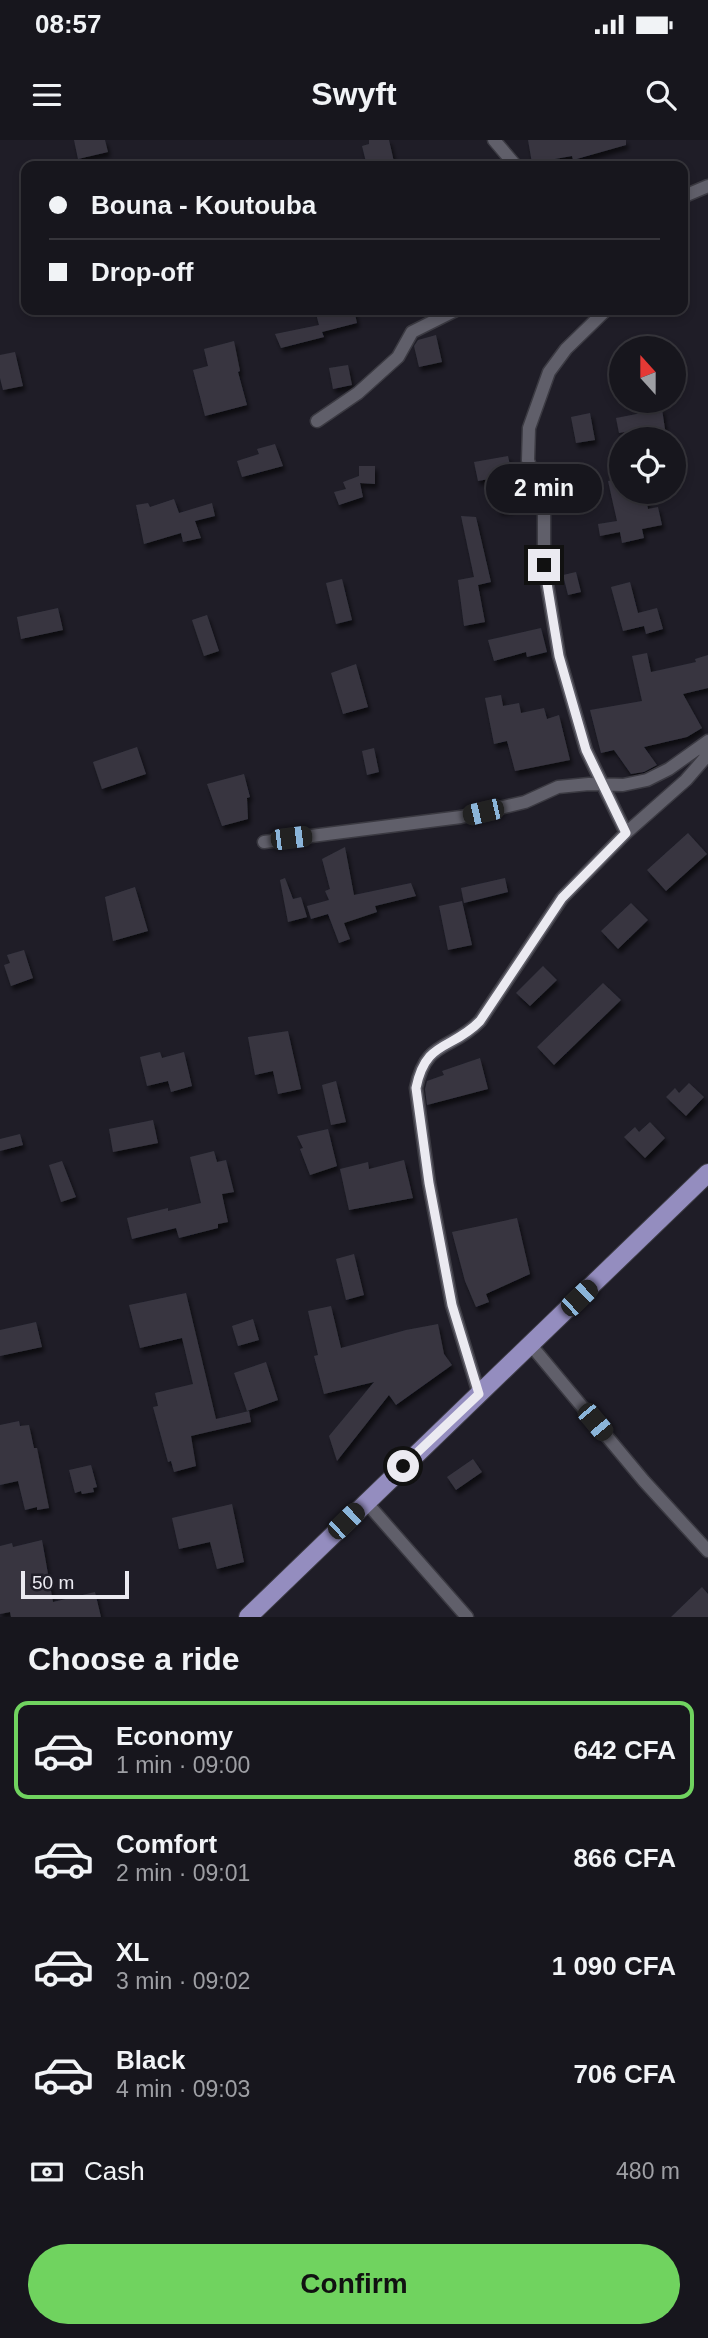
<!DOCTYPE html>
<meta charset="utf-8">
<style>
:root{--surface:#17161d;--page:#201f26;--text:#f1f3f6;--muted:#9e9fa4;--line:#36353b;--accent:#70d35f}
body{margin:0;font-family:Helvetica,sans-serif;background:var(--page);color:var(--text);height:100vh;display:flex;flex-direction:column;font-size:26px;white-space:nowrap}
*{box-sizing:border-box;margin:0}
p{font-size:23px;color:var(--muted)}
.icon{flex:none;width:38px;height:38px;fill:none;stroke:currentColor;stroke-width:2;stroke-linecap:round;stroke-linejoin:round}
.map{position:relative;height:1477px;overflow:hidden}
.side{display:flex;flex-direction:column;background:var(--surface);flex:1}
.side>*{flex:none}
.guide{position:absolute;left:21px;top:21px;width:667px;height:154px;border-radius:14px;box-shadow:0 4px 10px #0003,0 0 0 2px var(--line);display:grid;align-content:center;height:154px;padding:0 28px;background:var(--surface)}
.needle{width:46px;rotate:339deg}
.buttons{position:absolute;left:609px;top:196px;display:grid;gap:14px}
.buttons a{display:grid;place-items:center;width:77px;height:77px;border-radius:50%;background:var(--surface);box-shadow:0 4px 10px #0003,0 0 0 2px var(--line);font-size:35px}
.scale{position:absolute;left:21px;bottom:18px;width:108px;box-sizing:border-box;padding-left:7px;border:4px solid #ebeaf1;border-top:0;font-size:19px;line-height:24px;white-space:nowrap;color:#ebeaf1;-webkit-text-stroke:5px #1f1d27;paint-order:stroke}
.end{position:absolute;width:32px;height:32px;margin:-16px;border:9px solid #ebeaf1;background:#111;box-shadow:0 0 0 4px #111}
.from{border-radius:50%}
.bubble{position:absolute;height:49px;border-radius:24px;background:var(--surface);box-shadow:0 4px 10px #0003,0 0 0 2px var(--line);font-size:23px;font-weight:700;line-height:49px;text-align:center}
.car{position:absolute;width:21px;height:42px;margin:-21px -10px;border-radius:9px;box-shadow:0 0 5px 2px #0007;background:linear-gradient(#222 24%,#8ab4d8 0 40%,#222 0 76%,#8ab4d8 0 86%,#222 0)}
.guide b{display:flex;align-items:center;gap:24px;height:66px;font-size:26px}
.guide b+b{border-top:2px solid var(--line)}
.guide i{width:18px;height:18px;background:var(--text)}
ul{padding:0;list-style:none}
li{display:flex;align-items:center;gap:21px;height:98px;margin:0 14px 10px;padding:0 14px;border:4px solid transparent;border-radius:14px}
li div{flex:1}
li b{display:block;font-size:26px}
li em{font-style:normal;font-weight:700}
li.current{border-color:var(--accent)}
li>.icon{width:63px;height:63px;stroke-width:1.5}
h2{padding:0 28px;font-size:32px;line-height:84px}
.pay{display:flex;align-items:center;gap:18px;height:77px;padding:0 28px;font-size:26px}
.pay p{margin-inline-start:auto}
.action{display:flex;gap:14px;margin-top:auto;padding:14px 28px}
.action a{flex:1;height:80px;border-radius:42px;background:var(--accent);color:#111;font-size:28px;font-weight:700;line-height:80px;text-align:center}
.status{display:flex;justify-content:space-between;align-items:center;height:49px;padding:0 35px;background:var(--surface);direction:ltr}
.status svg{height:19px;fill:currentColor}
header{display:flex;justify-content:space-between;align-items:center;height:91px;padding:0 28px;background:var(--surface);font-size:32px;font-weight:700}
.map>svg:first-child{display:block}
</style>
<div class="status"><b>08:57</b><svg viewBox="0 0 49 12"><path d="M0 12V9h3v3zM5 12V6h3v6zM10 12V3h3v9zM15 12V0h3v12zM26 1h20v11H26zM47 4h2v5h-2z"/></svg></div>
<header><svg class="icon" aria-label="menu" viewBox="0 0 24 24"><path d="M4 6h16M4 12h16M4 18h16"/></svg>Swyft<svg class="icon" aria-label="search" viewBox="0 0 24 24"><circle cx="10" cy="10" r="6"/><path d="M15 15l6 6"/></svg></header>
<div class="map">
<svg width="708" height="1477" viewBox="0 0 708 1477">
<defs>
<filter id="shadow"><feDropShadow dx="2.5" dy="4.5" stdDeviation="2" flood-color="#0009"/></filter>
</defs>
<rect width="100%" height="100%" fill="#1f1d27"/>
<path fill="#373641" filter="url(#shadow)" d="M74,0H105L108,12L78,19Z
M369,0H389L395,26H367L362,6L369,4Z
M528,0H626V5L573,20L572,16L532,23Z
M315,170H354L357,183L322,192L324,197L281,208L275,194L319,185Z
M436,195L442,222L419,227L414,206L418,200Z
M234,201L240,231L238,232L247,265L205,276L193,230L208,226L204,209Z
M15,212L23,246L3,250L0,238V215Z
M348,225L352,245L333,249L329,228Z
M662,269L665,289L645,293L647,299H633L630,291L619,293L616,278Z
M590,273L595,300L576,303L571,277Z
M275,304L283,326L242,337L237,321L259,314L257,309Z
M508,316L512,335L507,336L511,369L499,371L495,338L478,341L474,322Z
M359,326H375V344L360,343L363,357L339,365L334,352L346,349L343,342L359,336Z
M621,338V352H645L648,369L658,367L662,385L642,389L644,398L622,403L620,392L600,396L598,384L617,381L608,341Z
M174,359L179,373L212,363L215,376L195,381L201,398L183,402L181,393L144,404L136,365L148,363L150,367Z
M461,376L476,377L491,442L478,445L485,482L464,486L458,440L474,437Z
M576,432L581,452L568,455L563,435Z
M342,439L352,480L336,484L326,443Z
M630,442L638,473L657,468L663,489L646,494L644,486L623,491L611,447Z
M58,468L63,490L21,499L17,477Z
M207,475L219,511L204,516L192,480Z
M541,488L547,512L527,517L526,512L494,521L488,500Z
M647,513L651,532L696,522L695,519L708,515V548L683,554L702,588L687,597L644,607L657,625L644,632L631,634L614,610L601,613L590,570L642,561L632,516Z
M356,524L368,567L343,574L331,533Z
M501,555L503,566L519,563L521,573L544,568L547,579L559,575L570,620L515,631L507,601L494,604L485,558Z
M137,607L146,634L102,649L93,622Z
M374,608L379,632L367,635L362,611Z
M244,634L250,657L247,658L248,679L222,686L207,644Z
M688,693L707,714L666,751L647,730Z
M345,707L354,755L411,743L416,756L375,766L377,772L344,783L350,799L339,803L328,774L311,779L307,766L329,760L325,751L330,749L322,719Z
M285,738L293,759L301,757L307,777L288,782L280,740Z
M505,738L508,752L464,763L461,748Z
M135,747L148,791L113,801L105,757Z
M462,761L472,805L448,810L439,766Z
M631,763L648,780L618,809L601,791Z
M24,810L33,838L11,846L4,825L10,823L7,815Z
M543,826L557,840L530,866L516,853Z
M603,843L621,860L554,925L537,907Z
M288,891L301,949L278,954L273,931L255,935L248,897Z
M160,912L162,918L184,912L192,946L171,952L168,941L147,946L140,917Z
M480,918L488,949L427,965L425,949L427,941L444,935L442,931Z
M336,941L346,982L331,985L322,945Z
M689,943L704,957L686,976L666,957L675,948L679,953Z
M153,980L158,1003L113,1012L109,989Z
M650,982L665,998L645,1018L624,997L635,987L639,992Z
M328,989L337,1026L310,1035L300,1009L303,1008L297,996Z
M20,994L23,1005L0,1011V999Z
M214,1011L217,1022L226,1020L234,1052L222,1054L228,1082L218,1084V1088L179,1098L176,1088L132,1099L127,1078L168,1068V1071L201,1063L190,1017Z
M404,1020L413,1058L349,1070L340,1029L368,1022L369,1029Z
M62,1021L76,1057L61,1062L49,1025Z
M517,1078L530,1134L486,1154L489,1162L476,1167L465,1141L452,1092Z
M354,1114L364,1155L346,1160L336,1119Z
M186,1153L216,1279L249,1271L251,1282L191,1296L196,1326L174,1332L171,1321L168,1322L153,1267L158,1266L155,1253L193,1244L182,1198L140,1208L129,1165Z
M331,1166L341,1208L406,1190L438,1184L444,1214L452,1225L396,1265L389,1255L337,1321L329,1296L374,1242L324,1254L314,1216L318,1215L308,1171Z
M253,1179L259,1200L238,1206L232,1186Z
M36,1182L42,1207L0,1216V1190Z
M266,1222L278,1260L247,1271L234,1233Z
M19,1281L20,1286L29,1285L34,1308H37L49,1368L37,1370V1367L25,1370L18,1341L0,1345V1285Z
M473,1319L482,1332L456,1350L447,1337Z
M91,1325L97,1347L93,1348L94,1352L82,1354L81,1351L75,1353L69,1330Z
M232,1364L244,1422L217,1429L210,1402L179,1409L172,1378Z
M42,1400L53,1462L95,1452L101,1477H11L10,1472L0,1474V1406L12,1403L13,1407Z
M702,1447L708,1454V1477H671Z"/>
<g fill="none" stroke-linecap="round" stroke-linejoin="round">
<defs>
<path id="minor" d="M494,0L516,26
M682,57L708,46
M606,170L566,209L549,232L529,288L528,320L544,370V425L559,516L586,610L626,693
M317,281L358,253L398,217L412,192L456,170
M264,702L461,677L525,662L558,647L589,644L623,645L647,640L669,629L708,601
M530,1204L644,1341L708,1411
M479,1254L452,1165L429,1043L416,948C426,899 451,911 480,881L562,758L626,693L686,640L705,618L708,602
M366,1362L467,1477"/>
<path id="primary" d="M248,1477L708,1033"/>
</defs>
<use href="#minor" stroke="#3b3a42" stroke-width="15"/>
<use href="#primary" stroke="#3b3a42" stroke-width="20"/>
<use href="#minor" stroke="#605f6a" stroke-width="12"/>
<use href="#primary" stroke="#948dbf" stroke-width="18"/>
</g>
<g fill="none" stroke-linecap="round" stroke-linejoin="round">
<path stroke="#ebeaf1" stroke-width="9" d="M403,1326L479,1254L452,1165L429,1043L416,948C426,899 451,911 480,881L562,758L626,693L586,610L559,516L544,425"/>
</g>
</svg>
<div class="buttons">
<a><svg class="needle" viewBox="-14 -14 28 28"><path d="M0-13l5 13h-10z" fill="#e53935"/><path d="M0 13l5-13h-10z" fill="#9e9fa4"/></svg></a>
<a><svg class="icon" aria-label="locate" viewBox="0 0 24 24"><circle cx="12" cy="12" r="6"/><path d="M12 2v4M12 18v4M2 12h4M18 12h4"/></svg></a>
</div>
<div class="scale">50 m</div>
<i class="end from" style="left:403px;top:1326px"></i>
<i class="end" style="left:544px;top:425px"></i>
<div class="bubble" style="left:486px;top:324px;width:116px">2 min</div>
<i class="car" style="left:483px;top:672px;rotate:257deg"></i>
<i class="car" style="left:291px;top:698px;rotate:83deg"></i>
<i class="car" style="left:579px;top:1158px;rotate:46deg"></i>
<i class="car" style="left:595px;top:1282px;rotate:140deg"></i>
<i class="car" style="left:346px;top:1381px;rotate:46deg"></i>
<div class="guide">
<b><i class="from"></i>Bouna - Koutouba</b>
<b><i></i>Drop-off</b>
</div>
</div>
<section class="side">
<h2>Choose a ride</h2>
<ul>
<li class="current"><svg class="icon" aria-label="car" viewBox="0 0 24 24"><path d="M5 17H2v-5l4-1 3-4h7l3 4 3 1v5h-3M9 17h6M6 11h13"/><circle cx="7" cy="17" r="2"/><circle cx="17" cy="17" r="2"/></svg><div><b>Economy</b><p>1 min · 09:00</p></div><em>642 CFA</em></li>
<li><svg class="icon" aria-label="car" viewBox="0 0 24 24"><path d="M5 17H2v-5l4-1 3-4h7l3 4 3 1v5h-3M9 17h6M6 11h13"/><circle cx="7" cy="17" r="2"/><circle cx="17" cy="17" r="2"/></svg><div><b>Comfort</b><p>2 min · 09:01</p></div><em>866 CFA</em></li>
<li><svg class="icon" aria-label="car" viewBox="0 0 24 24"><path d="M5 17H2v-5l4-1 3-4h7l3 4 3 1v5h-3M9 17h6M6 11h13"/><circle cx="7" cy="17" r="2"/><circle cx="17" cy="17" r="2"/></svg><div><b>XL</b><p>3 min · 09:02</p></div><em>1 090 CFA</em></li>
<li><svg class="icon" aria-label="car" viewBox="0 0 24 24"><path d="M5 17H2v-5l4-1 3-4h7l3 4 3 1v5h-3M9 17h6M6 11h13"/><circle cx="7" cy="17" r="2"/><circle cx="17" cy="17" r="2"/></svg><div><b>Black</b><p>4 min · 09:03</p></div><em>706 CFA</em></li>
</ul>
<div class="pay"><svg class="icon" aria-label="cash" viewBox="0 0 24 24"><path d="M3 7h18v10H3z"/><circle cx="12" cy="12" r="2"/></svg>Cash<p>480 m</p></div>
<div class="action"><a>Confirm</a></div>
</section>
